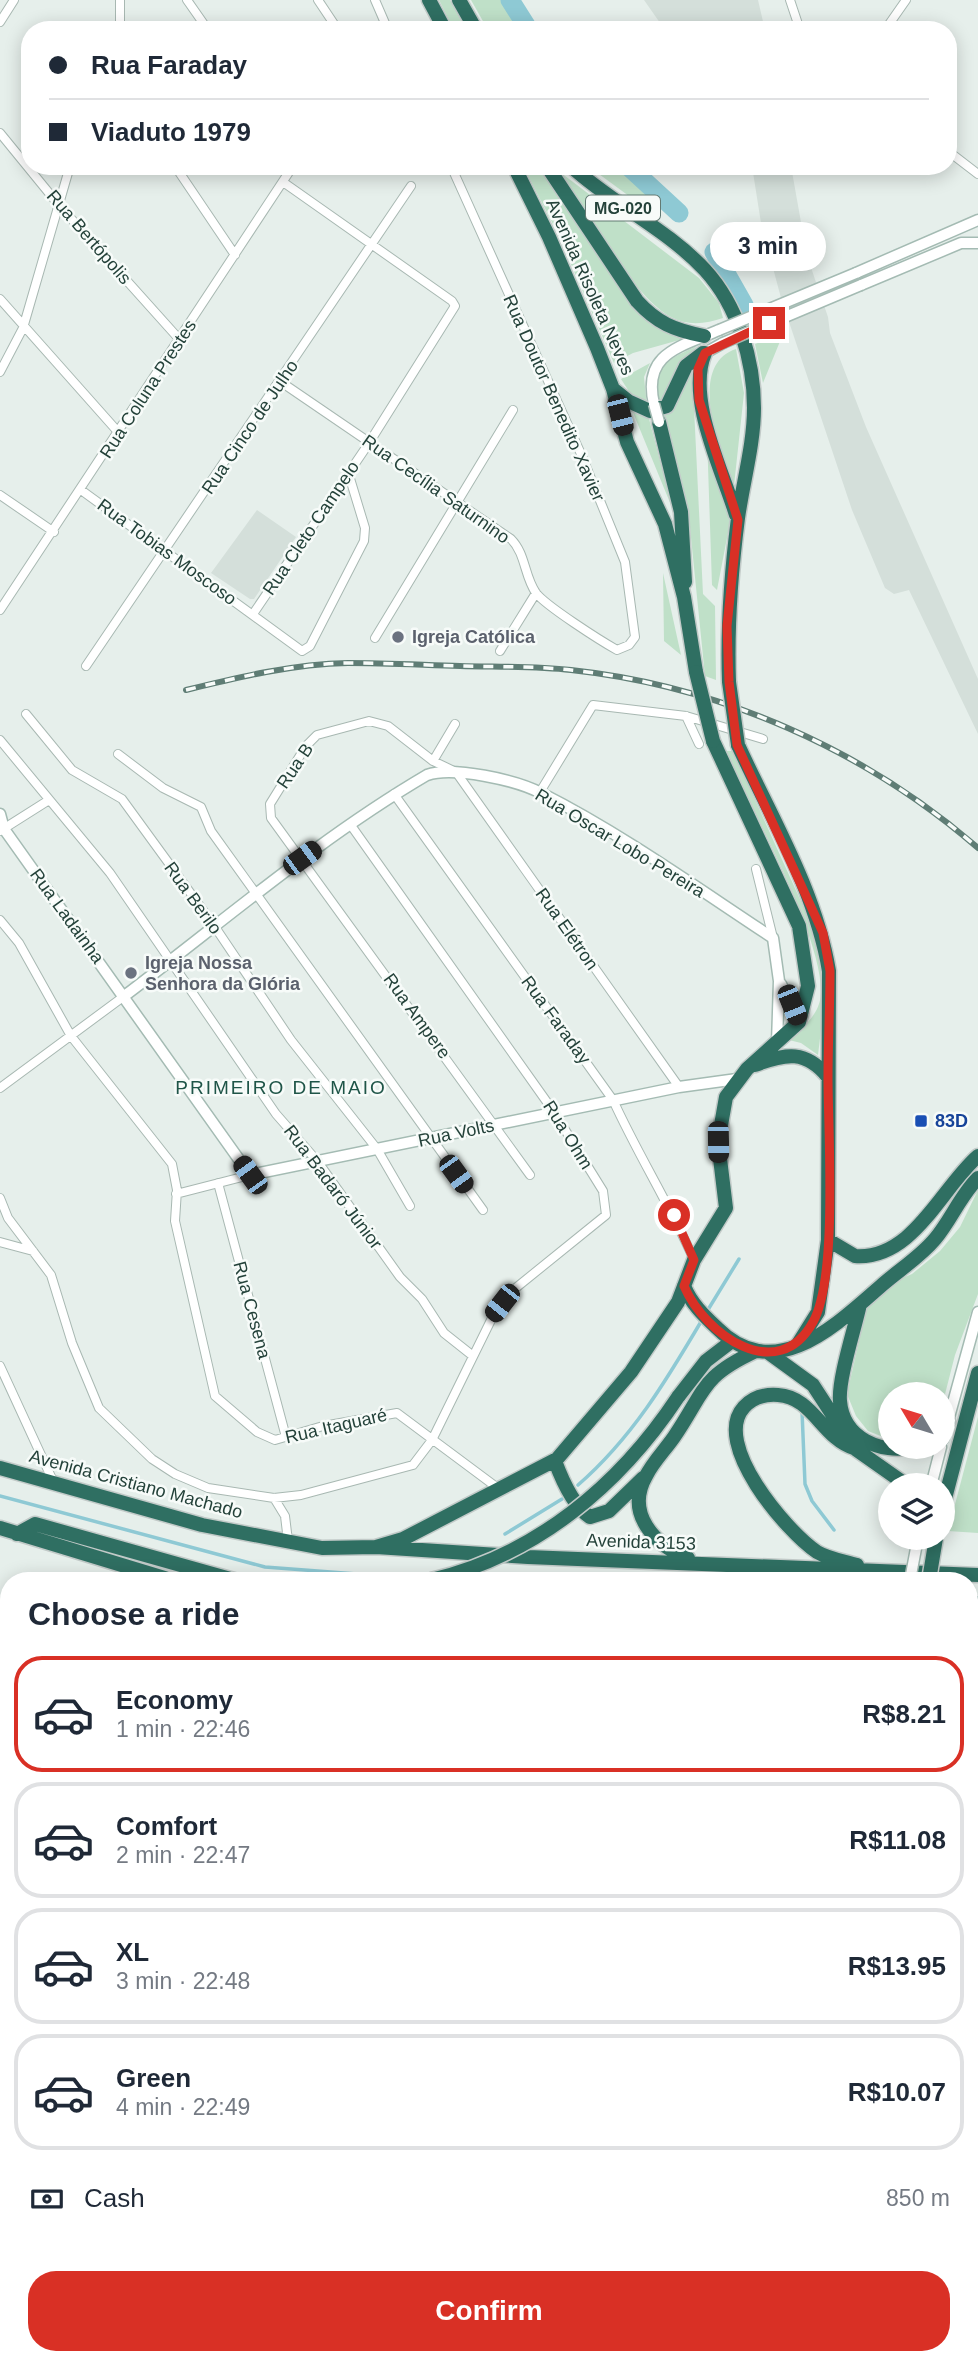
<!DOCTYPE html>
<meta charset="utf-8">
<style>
:root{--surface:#fff;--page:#f2f2f3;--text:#1f2937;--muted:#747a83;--line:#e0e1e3;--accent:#d93025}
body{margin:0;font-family:Helvetica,sans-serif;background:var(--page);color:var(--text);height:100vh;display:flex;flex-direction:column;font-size:26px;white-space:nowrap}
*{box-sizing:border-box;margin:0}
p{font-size:23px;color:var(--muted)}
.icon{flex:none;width:38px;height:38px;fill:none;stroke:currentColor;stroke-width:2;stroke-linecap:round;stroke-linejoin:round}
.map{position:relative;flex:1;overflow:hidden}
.drawer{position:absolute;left:0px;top:1572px;width:978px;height:793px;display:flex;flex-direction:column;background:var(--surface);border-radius:28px 28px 0 0;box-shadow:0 4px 18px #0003}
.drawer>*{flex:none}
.banner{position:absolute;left:21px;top:21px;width:936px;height:154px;border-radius:28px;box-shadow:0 4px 18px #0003;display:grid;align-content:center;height:154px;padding:0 28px;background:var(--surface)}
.needle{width:46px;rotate:308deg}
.controls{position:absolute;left:878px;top:1382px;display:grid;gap:14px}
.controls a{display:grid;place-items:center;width:77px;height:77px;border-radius:50%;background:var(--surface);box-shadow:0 4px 18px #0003;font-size:35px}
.end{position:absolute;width:32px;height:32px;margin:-16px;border:9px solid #d93025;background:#fff;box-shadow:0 0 0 4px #fff}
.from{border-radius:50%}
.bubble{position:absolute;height:49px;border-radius:24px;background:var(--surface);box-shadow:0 4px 18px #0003;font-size:23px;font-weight:800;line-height:49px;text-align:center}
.car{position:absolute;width:21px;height:42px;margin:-21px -10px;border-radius:9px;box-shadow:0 0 5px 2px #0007;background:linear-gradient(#222 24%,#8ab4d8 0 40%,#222 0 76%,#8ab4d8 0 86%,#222 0)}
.banner b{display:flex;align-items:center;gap:24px;height:66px;font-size:26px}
.banner b+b{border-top:2px solid var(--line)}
.banner i{width:18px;height:18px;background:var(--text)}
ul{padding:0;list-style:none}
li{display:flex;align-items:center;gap:21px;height:116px;margin:0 14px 10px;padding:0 14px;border:4px solid var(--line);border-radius:28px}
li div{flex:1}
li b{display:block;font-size:26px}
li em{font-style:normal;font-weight:800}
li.selected{border-color:var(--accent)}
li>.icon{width:63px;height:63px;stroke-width:1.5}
h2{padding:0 28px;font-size:32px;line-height:84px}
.pay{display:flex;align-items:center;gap:18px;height:77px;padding:0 28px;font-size:26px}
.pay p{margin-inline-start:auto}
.action{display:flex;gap:14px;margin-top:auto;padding:14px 28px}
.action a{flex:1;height:80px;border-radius:28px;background:var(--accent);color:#fff;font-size:28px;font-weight:800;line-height:80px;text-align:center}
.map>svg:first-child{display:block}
</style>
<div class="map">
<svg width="978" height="2364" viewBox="0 0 978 2364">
<rect width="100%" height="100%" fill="#e6efeb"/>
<path fill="#d4dfda" d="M644,0H758L765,30H665Z
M752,166H791L807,256L828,317L830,333L866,427L978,679V734L909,590L894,594L885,588L852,510L781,298L761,223Z
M257,510L296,537L254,599H250L211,573Z
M0,2151L9,2165V2356H267L279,2364H0Z"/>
<path fill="#bfe0c8" d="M439,0H450L466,30H454Z
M471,0H506L525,30H488Z
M523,166H541L633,303L650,324L683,339L633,353L614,363L557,232Z
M552,166L699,278L719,303L723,318C706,324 687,326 671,317C635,299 578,203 552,166Z
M588,166H623L671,212L633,199Z
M783,334L763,383L755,344Z
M697,346L683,361L663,403H658C651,365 665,361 697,346Z
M736,349L744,393L733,495C723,458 684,366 736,349Z
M650,363L644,377L647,407L630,393L621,379Z
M692,366L703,594L715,606L716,680L705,676L689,518L661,415Z
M632,410L648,415L673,510Z
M707,436L731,517L717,590L712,585Z
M663,573L681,655L664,641Z
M725,751H733L818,939C827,979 823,1015 818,1055L801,1043L789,1040C803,1027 820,1015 821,993C822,935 751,808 725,751Z
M978,1190V1294L955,1355L943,1402V1395H891V1440L868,1431L856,1416L847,1394L867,1306L888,1284L912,1274L940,1251L960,1227Z
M978,1417V1533L948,1531Z
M9,1641V1706L0,1699V1657Z
M9,2104V2165L0,2151V2107Z
M267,2356H370L375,2364H279Z"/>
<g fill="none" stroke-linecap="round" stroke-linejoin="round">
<path stroke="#8ec9d4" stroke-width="3.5" d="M706,1313L739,1259
M802,1411L805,1484L812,1501L834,1530
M578,1485C632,1438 666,1381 702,1320
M0,1496L265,1567L357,1574
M505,1534L562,1499"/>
<path stroke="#8ec9d4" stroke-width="19" d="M510,0L529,30
M628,166L679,213
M714,252L744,305"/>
<defs>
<path id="street" d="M187,0L208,30
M318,0L338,30
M375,0L388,30
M790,0L800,30
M0,22L14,0
M120,30V0
M885,30L906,0
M0,133L58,204L180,340
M948,151L978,174
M175,166L235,255
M0,299L119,433
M0,372L23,328L70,166
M281,382L511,539C526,554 524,576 536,593C546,606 601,641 617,650L629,645L635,637L625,562L581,454L451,166
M81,490L302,651L310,646L364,541L365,528L348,472
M0,495L54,532
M0,610L293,166
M253,614L369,443L455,306L452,301L283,182
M375,638L513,410
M500,651L536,593
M86,666L411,186
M26,714L72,770L122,799L213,924L291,1040L377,1149L410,1206
M686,716L699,744
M0,740L110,873L276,1114L318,1162L400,1277L422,1299L444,1333L473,1356
M118,754L163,788L201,807L211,831L483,1210
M433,761L455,724
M540,792L593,705L686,716L763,739
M394,794L613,1100C638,1155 670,1205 694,1260
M0,831L49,800
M756,869L773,938
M0,920L19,943L71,1036L172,1164L177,1190L175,1221L215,1396L257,1432L275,1440L323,1426L397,1413L499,1489
M0,1088L123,997
M530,1175L271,818L270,804L306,746L317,735L369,721L388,726L433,761L456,772L679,1087
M218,1183L286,1437
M176,1194L250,1175
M0,1198L8,1218L51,1275L72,1343L99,1408L152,1459L175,1474L208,1488L274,1498L301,1495L413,1465L432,1440L493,1316L512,1291L606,1215L603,1191L554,1112L350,824
M0,1242L33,1251
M0,1366L53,1481
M274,1498L285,1516L288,1541
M0,1644L9,1626
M0,1761L9,1763
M0,1831L9,1832
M970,1866L978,1862
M970,1944L978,1964
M970,1987L978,1984
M0,2094L9,2091
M970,2102L978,2098
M970,2219L978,2215
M970,2250L978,2248
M970,2334L978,2332
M382,2356L385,2364
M943,2356L946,2364
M575,2364L597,2356
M703,2364L704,2356
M878,2364L904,2356"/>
<path id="secondary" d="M856,273L978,220
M861,285L961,243H978
M705,353L723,343
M654,404C642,353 680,347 719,330
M0,814L4,829L250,1175L679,1087L737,1079
M781,984L799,1022
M123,997C224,921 318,839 427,775C453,766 516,780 541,793C622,834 697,888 773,938L779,981L777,1043
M943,1439L978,1312
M931,1486L941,1447
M970,1744L978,1716
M605,2364L606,2356"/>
<path id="highway" d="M429,0L445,30
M459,0L476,30
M514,166L549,237L597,348L613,389L627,442L665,524L684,597L696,672
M547,166L637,301C657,323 674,330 704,336
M571,166C612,204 667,229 705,270C738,306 754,360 754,408C754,444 743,482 738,518C731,573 727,627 729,682
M705,353C686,398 722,469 736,515
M613,389L628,401L650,411L667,406L686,366L703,353
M659,422L681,512L685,582
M738,745C771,817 816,892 829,971L828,1240L855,1256C913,1260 941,1188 978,1156
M755,1065C786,1053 806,1050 828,1077
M684,1286C691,1303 703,1315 717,1328C775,1386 836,1325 882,1285C899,1270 920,1257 935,1239C951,1220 960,1196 978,1178
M860,1304C855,1328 838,1379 840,1401C843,1439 881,1454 913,1447
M798,1344L818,1312L828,1240
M769,1353L813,1385L854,1448L908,1486
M678,1397L706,1361L732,1341
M943,1427L948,1421
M854,1448C822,1438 813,1397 778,1395C765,1394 753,1397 744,1407C711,1443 786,1531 817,1552C829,1559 844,1561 857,1565
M555,1461C562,1480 573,1506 590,1517L609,1511L643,1478
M0,1468L202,1525L322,1548L376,1547L528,1557L978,1575
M943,1506L978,1373
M0,1528L171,1580
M17,1534L35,1524L234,1580
M376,1547L403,1539L557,1459L631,1372L678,1302L694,1260L726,1208L718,1142L726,1097L747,1069L799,1022L808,986L799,926L713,741
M688,1558C654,1545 625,1513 646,1476C653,1462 665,1450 674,1437C706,1390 700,1377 756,1351
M970,1603H978
M970,1663L978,1626
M970,1788L978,1785
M644,2364L648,2356
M663,2364L667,2356"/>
</defs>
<use href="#street" stroke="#a8b8b2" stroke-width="10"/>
<use href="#secondary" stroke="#a4bbb3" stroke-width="13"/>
<use href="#highway" stroke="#c2cac8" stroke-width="17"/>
<use href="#street" stroke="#fff" stroke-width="8"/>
<use href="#secondary" stroke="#fff" stroke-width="10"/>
<use href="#highway" stroke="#2f6f62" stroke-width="14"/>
<defs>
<path id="rail" d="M186,690C239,677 293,664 348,663C385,663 423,665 460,666C497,667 535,666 571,670C721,686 865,750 978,848"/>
</defs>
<use href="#rail" stroke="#5f7d75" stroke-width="6"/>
<use href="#rail" stroke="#f7fbf9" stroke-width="3.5" stroke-dasharray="10" stroke-linecap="butt"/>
<defs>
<path id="secondary-bridge" d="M719,330L856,273
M723,343L861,285
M654,404L659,422
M910,1580L918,1538"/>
<path id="highway-bridge" d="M696,672L713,741
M729,682L738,745
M431,1580C536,1555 619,1486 678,1397
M929,1580L936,1538"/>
</defs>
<use href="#secondary-bridge" stroke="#a4bbb3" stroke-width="13" stroke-linecap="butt"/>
<use href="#highway-bridge" stroke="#c2cac8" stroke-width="17" stroke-linecap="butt"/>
<use href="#secondary-bridge" stroke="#fff" stroke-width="10"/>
<use href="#highway-bridge" stroke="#2f6f62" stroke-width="14"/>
</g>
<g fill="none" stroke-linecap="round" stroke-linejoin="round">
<path stroke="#d93025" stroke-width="9" d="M674,1215L694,1260L684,1286C705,1335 778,1386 813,1322C838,1278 828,1133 828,1078C828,1042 830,1007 830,971L823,933L737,745L729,682L727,626L738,520L699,400L698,369L705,353L769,323"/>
</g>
<g fill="#6b7280" stroke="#f7fbf9" stroke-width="2.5">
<circle cx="398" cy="637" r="7"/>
<circle cx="131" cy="973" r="7"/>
</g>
<rect fill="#1a4fb4" stroke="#f7fbf9" stroke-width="2.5" x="914" y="1114" width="14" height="14" rx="3.5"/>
<g text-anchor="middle" stroke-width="5" stroke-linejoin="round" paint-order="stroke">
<rect fill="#f7fbf9" stroke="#637a73" stroke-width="2" x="586" y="195.5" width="74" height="25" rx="5"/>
<g font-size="16" font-weight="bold" fill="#24423a">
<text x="623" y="214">MG-020</text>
</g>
<g font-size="18" fill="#24423a" stroke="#f7fbf9">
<text transform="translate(89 237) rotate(49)" y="6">Rua Bertópolis</text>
<text transform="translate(590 287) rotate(66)" y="6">Avenida Risoleta Neves</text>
<text transform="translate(148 389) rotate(-57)" y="6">Rua Coluna Prestes</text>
<text transform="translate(554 398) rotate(66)" y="6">Rua Doutor Benedito Xavier</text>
<text transform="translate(250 427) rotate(-56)" y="6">Rua Cinco de Julho</text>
<text transform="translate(436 489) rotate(35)" y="6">Rua Cecília Saturnino</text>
<text transform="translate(311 528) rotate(-56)" y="6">Rua Cleto Campelo</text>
<text transform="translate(167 552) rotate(36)" y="6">Rua Tobias Moscoso</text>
<text transform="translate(295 766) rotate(-56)" y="6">Rua B</text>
<text transform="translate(620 843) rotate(31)" y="6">Rua Oscar Lobo Pereira</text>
<text transform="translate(193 898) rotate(54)" y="6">Rua Berilo</text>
<text transform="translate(67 916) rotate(54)" y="6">Rua Ladainha</text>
<text transform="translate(567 929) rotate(55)" y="6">Rua Elétron</text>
<text transform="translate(417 1016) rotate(54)" y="6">Rua Ampere</text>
<text transform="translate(556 1020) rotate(54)" y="6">Rua Faraday</text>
<text transform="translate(456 1133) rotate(-12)" y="6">Rua Volts</text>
<text transform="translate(568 1135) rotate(58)" y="6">Rua Ohm</text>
<text transform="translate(333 1187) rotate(53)" y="6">Rua Badaró Júnior</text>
<text transform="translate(252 1310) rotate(75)" y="6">Rua Cesena</text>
<text transform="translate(336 1426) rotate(-13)" y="6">Rua Itaguaré</text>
<text transform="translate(136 1484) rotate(15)" y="6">Avenida Cristiano Machado</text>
<text transform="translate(641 1542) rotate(2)" y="6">Avenida 3153</text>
</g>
<g font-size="18" font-weight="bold" fill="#5b616d" stroke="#f7fbf9" text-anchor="start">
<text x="412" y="643">Igreja Católica</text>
<text x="145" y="969">Igreja Nossa<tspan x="145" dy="21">Senhora da Glória</tspan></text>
</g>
<g font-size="18" font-weight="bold" fill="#164399" stroke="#f7fbf9" text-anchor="start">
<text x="935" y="1127">83D</text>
</g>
<g font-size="19" letter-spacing="2" fill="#1f5548" stroke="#f7fbf9">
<text x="281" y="1094">PRIMEIRO DE MAIO</text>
</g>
</g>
</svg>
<div class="controls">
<a><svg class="needle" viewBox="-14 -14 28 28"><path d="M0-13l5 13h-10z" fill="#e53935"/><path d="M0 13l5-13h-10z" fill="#747a83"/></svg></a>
<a><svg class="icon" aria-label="layers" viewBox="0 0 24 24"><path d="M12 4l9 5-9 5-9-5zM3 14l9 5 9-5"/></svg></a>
</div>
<i class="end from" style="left:674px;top:1215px"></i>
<i class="end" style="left:769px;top:323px"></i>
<div class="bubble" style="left:710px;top:222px;width:116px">3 min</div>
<i class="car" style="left:620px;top:415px;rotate:166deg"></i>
<i class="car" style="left:302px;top:858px;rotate:54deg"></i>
<i class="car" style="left:792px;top:1005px;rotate:158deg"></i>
<i class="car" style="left:718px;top:1142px;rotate:179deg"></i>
<i class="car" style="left:456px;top:1174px;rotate:144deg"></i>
<i class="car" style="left:250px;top:1175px;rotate:324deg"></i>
<i class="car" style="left:502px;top:1303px;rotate:218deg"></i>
<div class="banner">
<b><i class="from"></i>Rua Faraday</b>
<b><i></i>Viaduto 1979</b>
</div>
<section class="drawer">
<h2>Choose a ride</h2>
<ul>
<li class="selected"><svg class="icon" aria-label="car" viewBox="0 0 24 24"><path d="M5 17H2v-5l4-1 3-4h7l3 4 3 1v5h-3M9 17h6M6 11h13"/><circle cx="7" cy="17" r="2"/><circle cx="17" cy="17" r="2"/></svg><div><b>Economy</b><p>1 min · 22:46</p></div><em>R$8.21</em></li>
<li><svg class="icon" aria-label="car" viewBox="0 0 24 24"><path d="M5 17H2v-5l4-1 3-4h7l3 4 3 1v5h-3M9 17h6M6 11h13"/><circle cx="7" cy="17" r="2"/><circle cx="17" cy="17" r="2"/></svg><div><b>Comfort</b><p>2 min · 22:47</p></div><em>R$11.08</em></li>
<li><svg class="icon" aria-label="car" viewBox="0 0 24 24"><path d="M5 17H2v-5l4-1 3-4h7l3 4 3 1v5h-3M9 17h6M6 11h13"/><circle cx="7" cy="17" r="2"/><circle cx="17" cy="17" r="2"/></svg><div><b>XL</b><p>3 min · 22:48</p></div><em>R$13.95</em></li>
<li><svg class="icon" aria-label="car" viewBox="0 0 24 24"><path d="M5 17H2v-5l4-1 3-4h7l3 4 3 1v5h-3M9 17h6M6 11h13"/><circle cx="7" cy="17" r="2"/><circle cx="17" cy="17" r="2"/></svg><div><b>Green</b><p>4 min · 22:49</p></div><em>R$10.07</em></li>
</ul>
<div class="pay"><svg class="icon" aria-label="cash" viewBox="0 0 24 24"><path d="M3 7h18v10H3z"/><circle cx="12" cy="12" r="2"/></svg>Cash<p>850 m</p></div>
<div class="action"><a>Confirm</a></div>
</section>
</div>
